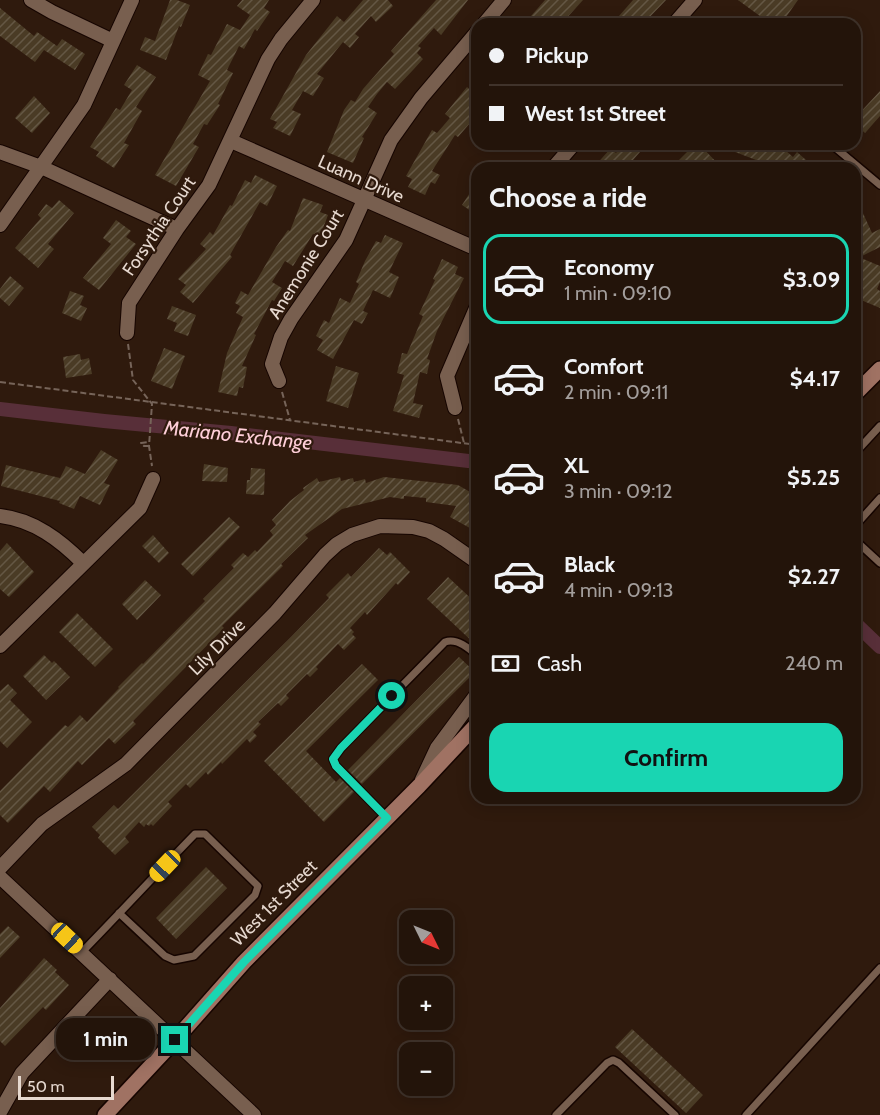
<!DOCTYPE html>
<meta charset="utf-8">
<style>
:root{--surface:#23140a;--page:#2f2118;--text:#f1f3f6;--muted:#a39e9c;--line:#40332b;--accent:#19d5b2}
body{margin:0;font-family:Cabin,sans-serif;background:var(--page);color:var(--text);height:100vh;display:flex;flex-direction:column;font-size:22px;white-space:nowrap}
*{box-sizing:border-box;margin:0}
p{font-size:20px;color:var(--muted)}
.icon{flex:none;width:33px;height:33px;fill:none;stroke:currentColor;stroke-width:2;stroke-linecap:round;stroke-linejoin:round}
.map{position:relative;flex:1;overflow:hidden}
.details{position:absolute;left:471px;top:162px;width:390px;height:642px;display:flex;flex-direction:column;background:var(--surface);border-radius:18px;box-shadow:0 3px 15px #0003,0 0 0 2px var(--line)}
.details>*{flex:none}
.guide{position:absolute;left:471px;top:18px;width:390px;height:132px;border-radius:18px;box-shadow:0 3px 15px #0003,0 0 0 2px var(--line);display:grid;align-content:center;height:132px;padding:0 18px;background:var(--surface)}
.needle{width:39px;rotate:133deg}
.controls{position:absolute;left:399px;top:910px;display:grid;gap:12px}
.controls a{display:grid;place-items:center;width:54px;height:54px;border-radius:12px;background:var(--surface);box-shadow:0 3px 15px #0003,0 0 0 2px var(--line);font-size:30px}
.scale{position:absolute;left:18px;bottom:15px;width:96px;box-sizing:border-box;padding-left:6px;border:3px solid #e7d9d0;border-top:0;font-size:16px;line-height:21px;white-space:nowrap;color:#e7d9d0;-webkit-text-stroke:4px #2f1a0d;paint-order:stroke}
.end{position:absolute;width:27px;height:27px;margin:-14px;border:8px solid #19d5b2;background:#111;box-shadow:0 0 0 3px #111}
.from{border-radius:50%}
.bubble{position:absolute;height:42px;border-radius:18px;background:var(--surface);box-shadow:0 3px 15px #0003,0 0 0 2px var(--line);font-size:20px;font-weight:700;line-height:42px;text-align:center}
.car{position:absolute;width:18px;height:36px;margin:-18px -9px;border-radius:8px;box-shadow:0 0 4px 2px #0007;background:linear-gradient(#f5c518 24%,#345 0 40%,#f5c518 0 76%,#345 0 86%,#f5c518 0)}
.guide b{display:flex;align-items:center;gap:21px;height:57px;font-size:22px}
.guide b+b{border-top:2px solid var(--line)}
.guide i{width:15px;height:15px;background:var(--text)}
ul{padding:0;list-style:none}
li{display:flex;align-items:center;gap:18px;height:90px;margin:0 12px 9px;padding:0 6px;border:3px solid transparent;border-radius:18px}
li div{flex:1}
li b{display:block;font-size:22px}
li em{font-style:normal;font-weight:700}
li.selected{border-color:var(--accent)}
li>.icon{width:54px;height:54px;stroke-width:1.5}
h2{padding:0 18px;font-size:27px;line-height:72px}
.pay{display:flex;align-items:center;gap:15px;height:66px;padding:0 18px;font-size:22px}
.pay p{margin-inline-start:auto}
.primary-button{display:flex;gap:12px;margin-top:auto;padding:12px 18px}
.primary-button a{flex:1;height:69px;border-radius:18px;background:var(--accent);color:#111;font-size:24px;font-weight:700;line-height:69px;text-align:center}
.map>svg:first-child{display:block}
</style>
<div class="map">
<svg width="880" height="1115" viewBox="0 0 880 1115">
<defs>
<pattern id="building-hatch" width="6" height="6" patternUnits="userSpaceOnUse" patternTransform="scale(1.5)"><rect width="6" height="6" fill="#4a3b25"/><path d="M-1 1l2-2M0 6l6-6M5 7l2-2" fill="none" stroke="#645744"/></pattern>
</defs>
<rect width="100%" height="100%" fill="#2f1a0d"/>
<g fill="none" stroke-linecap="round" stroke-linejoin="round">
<path stroke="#582f39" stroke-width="14" d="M0,409L104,421L231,433L477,462
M855,623L880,647"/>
</g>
<path fill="url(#building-hatch)" d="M170,0H177L190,5L181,27L179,26L166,60L140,50L145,37L155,41Z
M242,0H269L264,8L270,12L257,31L255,29L244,49L239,46L227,70L233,73L218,104L220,105L207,125L204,124L193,144L199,147L176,186L155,175L210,81L198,75L208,54L211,55L227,24L240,30L250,15L237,6Z
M363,0H388L393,6L376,22L371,16L355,34L359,37L350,48L343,42L317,74L324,78L313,96L303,91L292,110L301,114L290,136L273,128L277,122L270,119L306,55L337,16L344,22Z
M436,0H468L441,35L434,28L418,46L421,48L417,53L423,59L413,70L395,89L387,82L377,94L368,107L377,113L362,137L364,138L353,163L327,152L344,110L351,100L355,102L363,89L394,54L391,51Z
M545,0H583L563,22L561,19L556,24H524Z
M633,0H666L643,24H612Z
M738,0H798L781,24H771Z
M0,8L34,36L37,32L57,46L62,39L85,54L75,70L44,50L35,62L0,36Z
M137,65L156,77L136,107L142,111L124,143L129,145L114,168L96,156L99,152L90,147L116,108L120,110L132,90L124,85Z
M467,87L477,96V115L458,137L455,135L432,171L440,175L435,184L431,182L425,195L408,187L412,179L406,176L432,130L437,133L450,118L445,114Z
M880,91V116L865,133L855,124V118Z
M34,96L50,113L32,133L15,118Z
M623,144H647L626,168H593L611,148L616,153Z
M695,144H699L722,168H683L677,162Z
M714,144H778L793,157L797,152L815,168H777Z
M255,175L277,186L267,206L260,202L230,255L232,257L193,303L180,292L186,285L178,279L206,249L200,244L210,232L213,235L230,205L232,206L245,180L251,183Z
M477,182V215L462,205Z
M303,198L323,205L320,212L328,215L320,237L313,234L293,266L285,261L272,282L282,288L274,301L272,300L254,334L256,335L242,366L247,367L243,388L239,387L237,396L218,392L227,353L243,317L236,313L240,306L235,303L241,291L248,295L276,247L288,230L290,231Z
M59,200L74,213L48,244L54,249L38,268L15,248L41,218L38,215L46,204L52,208Z
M862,211L872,233L880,229V247L862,256L855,249V215Z
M116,220L131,231L126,237L136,244L99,290L83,278L111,244L103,238Z
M385,235L403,243L389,272L399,277L390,298L373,290L363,311L368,313L362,324L354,320L333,359L317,350L323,340L316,336L324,320L329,323L340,298L350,303L359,284L356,282L365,261L376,241L381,243Z
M861,258L880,266V282L877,289L880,291V308L861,300L855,308V274Z
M442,259L458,267L455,274L464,278L437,331L427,359L430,360L427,374L420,372L413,403L423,405L419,418L393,411L404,375L397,373L402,353L407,354L423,316L419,314L435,280L433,279Z
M10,276L24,288L9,306L0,298V289Z
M70,291L84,296L80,305L87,308L81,321L62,313Z
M172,306L196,315L188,336L174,331L177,323L167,319Z
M164,348L185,356L172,389L151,381Z
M80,354L81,360L89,358L92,374L66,378L63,357Z
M336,366L359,373L348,408L326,401Z
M101,450L118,460L104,483L110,485L100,505L80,496L74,509L59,503L60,501L1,486L6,465L60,478L66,466L85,474Z
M204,464L228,468L227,482L202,481Z
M251,468L265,469L264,495L246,494L247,480H250Z
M340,477L341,481L353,478L354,482L365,479L366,483L384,477L458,485L477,496V532L450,517L456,506L426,502V498L404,496V499L390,497L342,509L305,535L308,538L281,564L283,566L222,626L224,628L133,721L136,724L115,744L109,738L82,765L78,761L50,792L44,786L8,823L0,815V791L50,740L65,725L68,727L80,715L87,722L119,688L118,687L142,663L143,664L205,601L203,599L234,568L231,565L243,553L248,557L255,550L257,552L273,535L270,531L276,525L272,520L290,501L304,490L303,488L317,478L319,482Z
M229,517L240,527L193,576L181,564Z
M153,535L169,553L159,563L142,546Z
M7,543L34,572L9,597L0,589V551Z
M379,548L387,555L390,552L410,572L398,585L396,583L367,615L365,612L350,628L354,632L352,634L356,638L344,650L338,644L316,667L318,669L310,677L307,674L286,695L289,698L281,706L278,703L258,722L261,724L253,732L257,736L250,743L247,739L222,764L221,762L208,775L206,772L190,788L186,784L168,802L172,806L153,826L151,824L149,826L146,824L144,827L139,822L125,837L129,842L115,855L98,838L100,835L92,827L114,805L118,809L291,637L329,598L326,595L348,573L351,577Z
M448,577L477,604V646L427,599Z
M145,580L161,595L137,620L122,604Z
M77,613L113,649L95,667L59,632Z
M44,655L52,663L54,661L70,677L46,700L23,676Z
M459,657L475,672L362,784L348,770Z
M362,664L378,680L306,751L336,782L340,778L354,792L324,822L264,761Z
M8,684L17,693L10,700L32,722L7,748L0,741V691Z
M206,867L227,888L176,939L156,918Z
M8,926L20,937L0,958V934Z
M44,958L57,970L55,972L69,985L46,1010L43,1007L5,1046L0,1041V1008Z
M632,1029L703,1095L686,1113L615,1047Z"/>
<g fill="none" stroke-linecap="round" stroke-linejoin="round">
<defs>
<path id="lane" d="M831,144L880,185
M855,453L880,426
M855,526L880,498
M855,540L880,563
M387,818L336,766L333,759L341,748L445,642C456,638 469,648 477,656
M82,952C120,913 157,873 195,834H205L258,886L255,895L194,956L174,960L165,956L119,913
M556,1115L607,1063L613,1060L619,1063L675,1115
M746,1115L880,968"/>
<path id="street" d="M31,0L52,12L113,41
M484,24L504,0
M674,24L695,0
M231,141L477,249
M0,152L41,167L177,229
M553,168L574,144
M0,225L84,105L132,0
M127,333L129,303L177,229L209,185L268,59L281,39L313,0
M279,381L272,364L281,337L291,319L346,240L391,140L421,98L477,32
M455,408L447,376L477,306
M0,516C34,520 60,540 83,563
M0,646L140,508L153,479
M422,780L437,748L477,694
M0,868L42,824L126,764L275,613L325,555L337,544L352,535L380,526L413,527L429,531L444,539L477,562
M0,877L254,1115
M0,1112L22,1073L110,979"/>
<path id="secondary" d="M855,394L880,369
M105,1115L175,1040L244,962L419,786L477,724"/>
</defs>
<use href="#lane" stroke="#160500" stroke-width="10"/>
<use href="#street" stroke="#160500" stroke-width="16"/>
<use href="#secondary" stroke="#160500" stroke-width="18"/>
<path stroke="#766459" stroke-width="2" stroke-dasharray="6 3" stroke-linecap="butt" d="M128,344L133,380L152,404L149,446L152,466
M0,382L477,445
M282,392L290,420
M458,419L464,443
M149,446H144L141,443L149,442"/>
<use href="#lane" stroke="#785f4f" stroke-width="7"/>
<use href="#street" stroke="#785f4f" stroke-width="14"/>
<use href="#secondary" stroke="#a07263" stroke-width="15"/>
</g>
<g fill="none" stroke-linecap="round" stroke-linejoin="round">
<path stroke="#19d5b2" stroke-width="8" d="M175,1040L244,962L387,818L336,766L333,759L341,748L392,696"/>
</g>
<g text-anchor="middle" stroke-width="4.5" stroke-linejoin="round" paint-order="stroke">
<g font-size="18" fill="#e7d9d0" stroke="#2f1a0d">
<text transform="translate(361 179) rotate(24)" y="6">Luann Drive</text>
<text transform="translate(159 226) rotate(-56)" y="6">Forsythia Court</text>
<text transform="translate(306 264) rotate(-58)" y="6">Anemonie Court</text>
<text transform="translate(217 647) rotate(-45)" y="6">Lily Drive</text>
<text transform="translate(274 903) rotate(-45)" y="6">West 1st Street</text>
</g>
<g font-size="20" font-style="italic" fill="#ffcfd9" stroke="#2f1a0d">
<text transform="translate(238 435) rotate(6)" y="7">Mariano Exchange</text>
</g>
</g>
</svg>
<div class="controls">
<a><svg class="needle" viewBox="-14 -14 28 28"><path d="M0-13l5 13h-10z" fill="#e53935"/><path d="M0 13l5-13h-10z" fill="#a39e9c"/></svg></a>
<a>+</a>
<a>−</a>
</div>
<div class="scale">50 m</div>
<i class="end from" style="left:392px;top:696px"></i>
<i class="end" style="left:175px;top:1040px"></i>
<div class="bubble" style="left:56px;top:1018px;width:99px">1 min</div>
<i class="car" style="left:165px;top:866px;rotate:224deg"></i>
<i class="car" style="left:67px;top:938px;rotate:133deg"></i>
<div class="guide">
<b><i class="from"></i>Pickup</b>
<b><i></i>West 1st Street</b>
</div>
<section class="details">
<h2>Choose a ride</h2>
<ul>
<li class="selected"><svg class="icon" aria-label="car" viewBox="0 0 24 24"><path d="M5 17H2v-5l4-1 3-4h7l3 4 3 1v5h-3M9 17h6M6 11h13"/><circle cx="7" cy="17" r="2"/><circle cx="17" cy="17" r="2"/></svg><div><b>Economy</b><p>1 min · 09:10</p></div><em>$3.09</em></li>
<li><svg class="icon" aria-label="car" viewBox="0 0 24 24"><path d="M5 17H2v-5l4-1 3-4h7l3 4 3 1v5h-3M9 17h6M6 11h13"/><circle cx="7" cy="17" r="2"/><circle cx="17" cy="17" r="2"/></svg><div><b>Comfort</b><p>2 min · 09:11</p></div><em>$4.17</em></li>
<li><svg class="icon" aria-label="car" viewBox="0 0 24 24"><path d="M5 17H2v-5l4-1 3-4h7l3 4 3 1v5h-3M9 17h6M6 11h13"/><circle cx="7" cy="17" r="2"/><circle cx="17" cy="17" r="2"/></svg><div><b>XL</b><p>3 min · 09:12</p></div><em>$5.25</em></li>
<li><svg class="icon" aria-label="car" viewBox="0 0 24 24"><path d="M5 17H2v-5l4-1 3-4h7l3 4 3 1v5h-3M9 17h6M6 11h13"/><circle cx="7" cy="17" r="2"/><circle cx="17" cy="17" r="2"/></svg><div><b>Black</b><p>4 min · 09:13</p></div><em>$2.27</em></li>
</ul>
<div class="pay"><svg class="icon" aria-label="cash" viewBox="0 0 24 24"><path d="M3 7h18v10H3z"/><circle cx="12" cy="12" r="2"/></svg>Cash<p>240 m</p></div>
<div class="primary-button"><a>Confirm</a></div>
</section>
</div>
